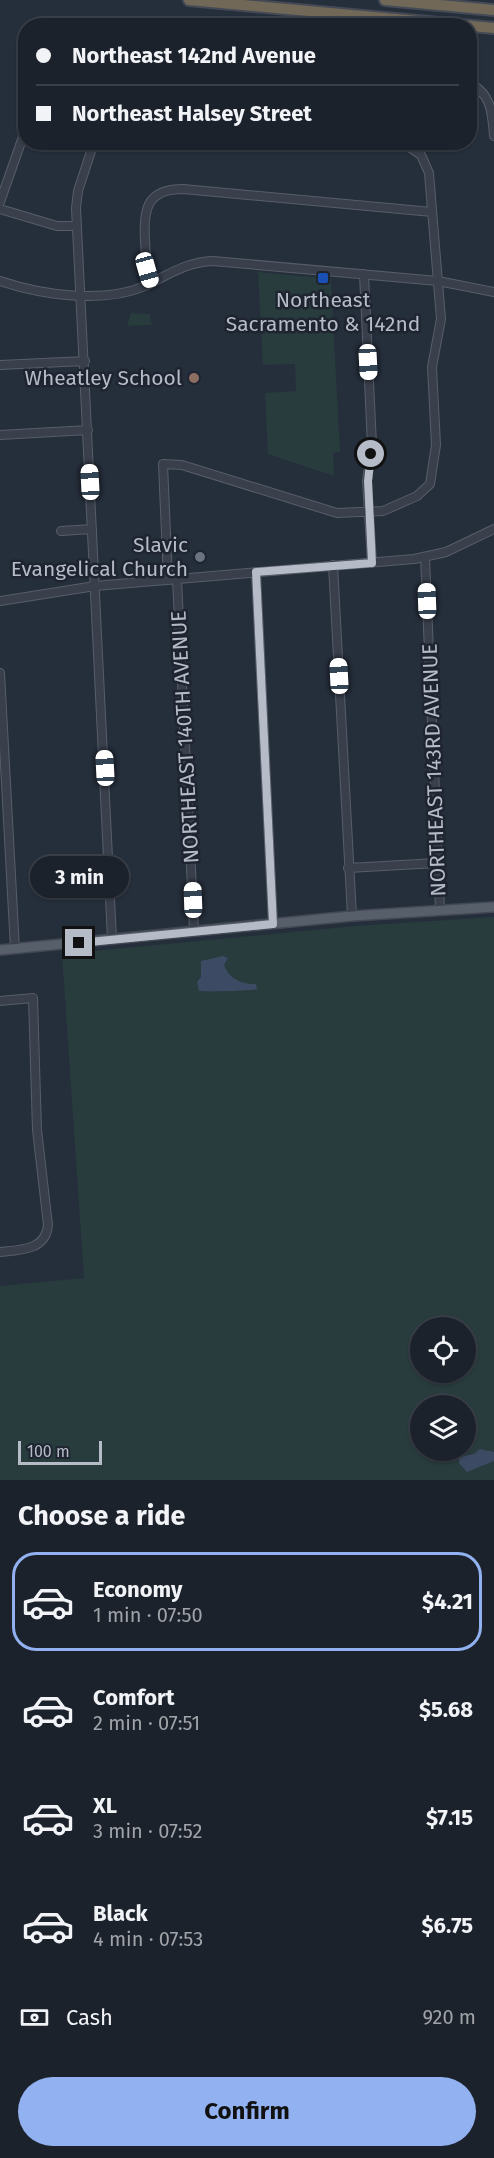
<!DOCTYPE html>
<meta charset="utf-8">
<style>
:root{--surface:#1c222c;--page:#252a34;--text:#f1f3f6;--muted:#a0a4a9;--line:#3a3f48;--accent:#91b1f0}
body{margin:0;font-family:"Fira Sans",sans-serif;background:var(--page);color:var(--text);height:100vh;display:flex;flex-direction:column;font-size:22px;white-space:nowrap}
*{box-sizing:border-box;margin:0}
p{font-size:20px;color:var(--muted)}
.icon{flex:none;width:33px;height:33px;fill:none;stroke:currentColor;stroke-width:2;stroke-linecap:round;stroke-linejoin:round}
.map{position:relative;height:1480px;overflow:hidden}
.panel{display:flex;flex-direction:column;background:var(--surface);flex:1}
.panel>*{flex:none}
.hud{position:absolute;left:18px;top:18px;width:459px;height:132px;border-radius:24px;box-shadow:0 2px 4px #0004,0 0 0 2px var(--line);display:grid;align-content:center;height:132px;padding:0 18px;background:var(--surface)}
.controls{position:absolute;left:410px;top:1317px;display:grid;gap:12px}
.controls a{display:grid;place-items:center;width:66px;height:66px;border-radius:50%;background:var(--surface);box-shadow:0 2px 4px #0004,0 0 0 2px var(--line);font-size:30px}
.scale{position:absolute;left:18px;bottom:15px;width:84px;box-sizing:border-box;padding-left:6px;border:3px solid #b5bbc7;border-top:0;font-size:16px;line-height:21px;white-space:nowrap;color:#b5bbc7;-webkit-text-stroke:4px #1e2530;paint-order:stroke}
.end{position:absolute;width:27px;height:27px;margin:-14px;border:8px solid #b5bbc7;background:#111;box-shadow:0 0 0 3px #111}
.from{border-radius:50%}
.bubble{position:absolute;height:42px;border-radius:21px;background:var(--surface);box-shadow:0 2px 4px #0004,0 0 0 2px var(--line);font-size:20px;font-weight:700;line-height:42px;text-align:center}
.car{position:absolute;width:18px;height:36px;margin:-18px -9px;border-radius:8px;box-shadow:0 0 4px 2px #0007;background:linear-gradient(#fff 24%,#345 0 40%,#fff 0 76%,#345 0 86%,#fff 0)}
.hud b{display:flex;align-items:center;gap:21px;height:57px;font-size:22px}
.hud b+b{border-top:2px solid var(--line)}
.hud i{width:15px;height:15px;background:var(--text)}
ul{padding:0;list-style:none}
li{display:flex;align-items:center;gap:18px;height:99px;margin:0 12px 9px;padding:0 6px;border:3px solid transparent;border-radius:24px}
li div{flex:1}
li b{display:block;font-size:22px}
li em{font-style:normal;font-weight:700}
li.selected{border-color:var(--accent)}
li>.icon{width:54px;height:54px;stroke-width:1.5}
h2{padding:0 18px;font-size:27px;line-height:72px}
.pay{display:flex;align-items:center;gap:15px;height:66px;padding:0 18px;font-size:22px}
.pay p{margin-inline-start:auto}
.cta{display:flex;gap:12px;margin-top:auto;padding:12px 18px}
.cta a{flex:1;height:69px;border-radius:36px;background:var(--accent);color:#111;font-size:24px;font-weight:700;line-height:69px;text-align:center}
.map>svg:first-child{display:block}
</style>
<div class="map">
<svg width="494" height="1480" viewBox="0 0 494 1480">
<rect width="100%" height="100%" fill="#252e3b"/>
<path fill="#283b3d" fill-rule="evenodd" d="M258,272L331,279L340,452L333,453L334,476L268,454L265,393L296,391L295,364L263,365Z
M131,313L150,314L152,325L127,326Z
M494,917V1480H0V1286L84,1278L62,954L356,926ZM420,1328H465V1372H420ZM420,1406H465V1450H420Z"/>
<path fill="#3c4b63" d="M223,956L228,958L224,965C228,978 242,985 256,984L257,989C254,991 202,992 199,991L197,982L201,977V961Z
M480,1449L494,1452V1461L467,1472L459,1463V1457L474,1454Z"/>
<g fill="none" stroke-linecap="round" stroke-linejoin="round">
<defs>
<path id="minor" d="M470,83C492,95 492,113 494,136
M94,142L78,191L76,208L112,939
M0,202L26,128
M0,209L57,226H77
M364,274L372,445L367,481L372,563
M0,281C42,295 103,304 145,286C168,275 186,262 213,261L438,281L494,292
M150,283C146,269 146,255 145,240C143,209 147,189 183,189L432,212
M0,365L85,361
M0,435L88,430
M61,531L92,529
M425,557L440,910
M333,565L352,916
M256,572L273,924
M177,579L194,931
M168,580L163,464L182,465L337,513L383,511L417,496L430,484L436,445L432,367L441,319L429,173L421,155L402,142
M0,601L95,586L414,559L446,552L494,529
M0,673L15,949
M348,868L437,863
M0,1001L33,998L37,1130L48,1225C46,1250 21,1250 0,1252"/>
<path id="major" d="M0,950L352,916L494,907"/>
<path id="highway" d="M189,0L494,28
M385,0L494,10"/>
</defs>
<use href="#minor" stroke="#575e69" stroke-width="10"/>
<use href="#major" stroke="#424954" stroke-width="12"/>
<use href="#highway" stroke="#444b56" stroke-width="14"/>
<use href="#minor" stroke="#39404c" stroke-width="8"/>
<use href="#major" stroke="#575f6b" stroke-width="9"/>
<use href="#highway" stroke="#716857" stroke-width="10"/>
</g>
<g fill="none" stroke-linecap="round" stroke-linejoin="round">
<path stroke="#b5bbc7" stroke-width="8" d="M79,943L273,924L256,572L372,563L368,481L371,454"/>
</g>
<rect fill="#1a4fb4" stroke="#1e2530" stroke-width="2" x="317" y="272" width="12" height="12" rx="3"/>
<circle fill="#8d6e63" stroke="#1e2530" stroke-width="2" cx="194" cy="378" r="6"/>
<circle fill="#6b7280" stroke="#1e2530" stroke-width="2" cx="200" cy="557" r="6"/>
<g text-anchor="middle" stroke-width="5" stroke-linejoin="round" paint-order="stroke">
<g font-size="21" fill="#b5bbc7" stroke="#1e2530" text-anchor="end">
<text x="323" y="307" text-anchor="middle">Northeast<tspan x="323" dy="24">Sacramento &amp; 142nd</tspan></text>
<text x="182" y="385">Wheatley School</text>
<text x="188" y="552">Slavic<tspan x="188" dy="24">Evangelical Church</tspan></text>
</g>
<g font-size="21" fill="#b5bbc7" stroke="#1e2530">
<text transform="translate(185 737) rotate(-93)" y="7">NORTHEAST 140TH AVENUE</text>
<text transform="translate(434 770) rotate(-92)" y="7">NORTHEAST 143RD AVENUE</text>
</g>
</g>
</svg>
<div class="controls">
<a><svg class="icon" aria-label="locate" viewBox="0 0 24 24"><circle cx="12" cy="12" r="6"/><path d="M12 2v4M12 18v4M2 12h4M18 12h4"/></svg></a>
<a><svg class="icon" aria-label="layers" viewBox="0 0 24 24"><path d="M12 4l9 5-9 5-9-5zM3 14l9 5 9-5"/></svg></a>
</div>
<div class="scale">100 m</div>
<i class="end from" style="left:371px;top:454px"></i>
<i class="end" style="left:79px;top:943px"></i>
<div class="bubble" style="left:30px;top:856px;width:99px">3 min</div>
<i class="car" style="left:147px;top:270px;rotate:164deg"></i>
<i class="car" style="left:368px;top:362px;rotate:177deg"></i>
<i class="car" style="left:90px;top:482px;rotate:357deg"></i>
<i class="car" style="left:427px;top:601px;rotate:358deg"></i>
<i class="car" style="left:339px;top:676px;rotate:357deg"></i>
<i class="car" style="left:105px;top:768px;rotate:357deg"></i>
<i class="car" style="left:193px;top:900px;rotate:358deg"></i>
<div class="hud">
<b><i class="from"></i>Northeast 142nd Avenue</b>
<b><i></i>Northeast Halsey Street</b>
</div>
</div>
<section class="panel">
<h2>Choose a ride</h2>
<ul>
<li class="selected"><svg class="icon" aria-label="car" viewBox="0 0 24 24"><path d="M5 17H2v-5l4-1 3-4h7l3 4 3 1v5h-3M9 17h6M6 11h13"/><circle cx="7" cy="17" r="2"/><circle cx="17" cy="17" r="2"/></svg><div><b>Economy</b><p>1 min · 07:50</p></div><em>$4.21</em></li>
<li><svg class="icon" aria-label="car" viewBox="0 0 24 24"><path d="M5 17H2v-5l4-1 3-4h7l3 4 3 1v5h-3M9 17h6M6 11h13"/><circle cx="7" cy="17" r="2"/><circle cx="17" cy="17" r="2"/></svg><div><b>Comfort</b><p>2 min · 07:51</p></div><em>$5.68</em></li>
<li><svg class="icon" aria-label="car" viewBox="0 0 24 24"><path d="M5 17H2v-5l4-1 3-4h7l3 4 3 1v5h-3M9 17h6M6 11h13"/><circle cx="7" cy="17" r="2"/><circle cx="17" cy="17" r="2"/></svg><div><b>XL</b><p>3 min · 07:52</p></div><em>$7.15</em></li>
<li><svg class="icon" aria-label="car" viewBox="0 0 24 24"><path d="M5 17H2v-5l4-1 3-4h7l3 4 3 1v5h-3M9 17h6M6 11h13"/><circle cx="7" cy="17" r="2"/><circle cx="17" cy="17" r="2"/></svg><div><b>Black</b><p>4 min · 07:53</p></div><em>$6.75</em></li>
</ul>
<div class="pay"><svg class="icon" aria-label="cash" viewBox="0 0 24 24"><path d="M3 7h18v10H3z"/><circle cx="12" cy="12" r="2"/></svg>Cash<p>920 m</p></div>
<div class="cta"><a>Confirm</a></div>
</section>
